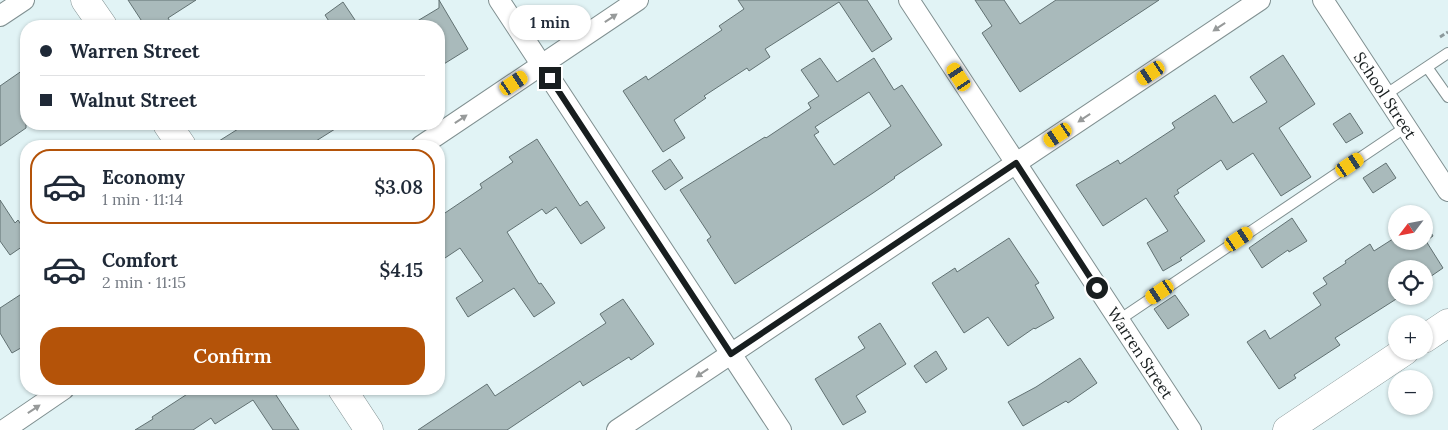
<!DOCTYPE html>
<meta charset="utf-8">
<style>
:root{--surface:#fff;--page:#f2f2f3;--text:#1f2937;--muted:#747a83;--line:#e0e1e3;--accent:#b45309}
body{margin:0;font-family:Lora,serif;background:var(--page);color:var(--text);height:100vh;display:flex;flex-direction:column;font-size:19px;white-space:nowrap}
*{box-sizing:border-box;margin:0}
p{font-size:16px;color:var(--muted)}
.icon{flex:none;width:28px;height:28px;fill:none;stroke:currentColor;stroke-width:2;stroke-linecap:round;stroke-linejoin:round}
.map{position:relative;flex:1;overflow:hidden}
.details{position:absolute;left:20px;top:140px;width:425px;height:255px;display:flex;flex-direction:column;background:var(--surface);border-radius:20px;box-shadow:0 1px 4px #0004}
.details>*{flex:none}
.guide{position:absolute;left:20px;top:20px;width:425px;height:110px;border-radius:20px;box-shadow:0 1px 4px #0004;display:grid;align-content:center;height:110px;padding:0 20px;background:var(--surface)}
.needle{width:32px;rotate:238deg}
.tools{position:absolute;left:1388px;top:205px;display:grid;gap:10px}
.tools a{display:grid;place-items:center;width:45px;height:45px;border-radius:50%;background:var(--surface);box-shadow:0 1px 4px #0004;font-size:25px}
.end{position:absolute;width:22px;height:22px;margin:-11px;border:6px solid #181e1f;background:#fff;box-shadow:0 0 0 2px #fff}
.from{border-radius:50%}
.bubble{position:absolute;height:35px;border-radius:18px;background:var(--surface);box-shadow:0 1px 4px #0004;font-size:16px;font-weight:600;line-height:35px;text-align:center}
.car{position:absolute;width:15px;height:30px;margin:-15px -8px;border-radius:6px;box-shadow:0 0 4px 1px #0007;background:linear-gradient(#f5c518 24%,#345 0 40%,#f5c518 0 76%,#345 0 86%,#f5c518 0)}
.guide b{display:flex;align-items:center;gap:18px;height:48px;font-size:19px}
.guide b+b{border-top:1px solid var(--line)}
.guide i{width:12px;height:12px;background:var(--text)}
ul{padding:9px 0 0;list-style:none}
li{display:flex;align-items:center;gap:15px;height:75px;margin:0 10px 8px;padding:0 10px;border:2px solid transparent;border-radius:20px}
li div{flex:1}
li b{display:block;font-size:19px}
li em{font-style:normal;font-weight:600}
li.on{border-color:var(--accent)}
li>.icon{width:45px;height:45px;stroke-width:1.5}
.cta{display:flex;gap:10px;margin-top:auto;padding:10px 20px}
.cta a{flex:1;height:58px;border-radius:20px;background:var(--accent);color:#fff;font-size:20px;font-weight:600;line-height:58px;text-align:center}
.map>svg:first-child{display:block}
</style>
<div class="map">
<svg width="1448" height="430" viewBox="0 0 1448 430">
<rect width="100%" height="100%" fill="#e1f3f5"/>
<path fill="#a9babb" stroke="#617172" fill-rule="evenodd" d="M128,0H196L168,18L173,26H145Z
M439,0L468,49L439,67V26H409L439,8Z
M738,0H867L892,39L872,52L839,2L765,49L770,57L749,71L747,68L704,96L706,98L674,120L685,138L663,152L623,91L646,76L648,80L722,30L719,26L744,9Z
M975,0H1004L1020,24L1056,0H1159L1020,92L982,33L992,26Z
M343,2L359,26H332L325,15Z
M1283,55L1315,104L1279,128L1311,177L1281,196L1253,153L1227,170L1221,160L1177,190L1179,193L1174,196L1205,241L1180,258L1182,260L1163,271L1147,243L1168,231L1146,198L1103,226L1076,185L1118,160L1120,164L1175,128L1172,123L1215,95L1233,123L1267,102L1250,77Z
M820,58L837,82L874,58L894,90L902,85L942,145L894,177L895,178L873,193L735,284L707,240L711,237L680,190L765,137L766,138L811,108L808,103L819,96L801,70ZM869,92L891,126L834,165L814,135L819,132L815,127Z
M26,68V128L0,146V86Z
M1350,113L1363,133L1346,143L1333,124Z
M246,124H343L308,146H211Z
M537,139L580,206L587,201L605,228L581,244L556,207L546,214L542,209L507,232L539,284L541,283L555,303L534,317L514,288L468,317L456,298L483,281L460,248L439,262V217L482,188L480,184L513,162L509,157Z
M670,159L683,178L665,190L652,171Z
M1386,163L1396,178L1373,193L1363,178Z
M0,200L15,223L18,220L26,232V244L10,255L0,241Z
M1292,218L1307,241L1289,252L1288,250L1262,268L1249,248Z
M1424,221L1433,236L1426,241L1443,268L1424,281V269H1396V296H1401L1335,338L1340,345L1294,375L1296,378L1279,389L1247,342L1265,330L1270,339L1321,305L1313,293L1327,284L1323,278L1346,263L1345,261L1370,244L1374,251L1396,237V241H1424Z
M1009,238L1039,283L1035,285L1054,318L1035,329L1034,328L1008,346L988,317L964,333L932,283L955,268L957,272Z
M26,291V345L12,353L0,333V308Z
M1175,295L1189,315L1168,329L1154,309Z
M623,299L654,344L631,360L629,357L583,386L580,381L507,430H418L487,384L495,396L606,323L600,314Z
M880,323L906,364L856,396L866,412L843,425L815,379L865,348L858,337Z
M936,351L947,369L926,383L914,366Z
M1080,358L1097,383L1068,403L1066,401L1023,426L1008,402L1036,387Z
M195,389H272L299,430H273L253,400L215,424L211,418L193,430H135L153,419L152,417Z"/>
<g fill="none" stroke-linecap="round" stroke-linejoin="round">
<defs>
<path id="lane" d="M1427,67L1448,97
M1385,95L1448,53
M1119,320L1406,127"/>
<g id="street">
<path d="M499,0L781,430"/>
<path id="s1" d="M909,0L1191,430"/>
<path id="s2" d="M1323,0L1448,191"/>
<path d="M0,16L24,0"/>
<path d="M421,146L638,0"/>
<path d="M4,430L64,389"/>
<path d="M617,430L1260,0"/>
</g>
<path id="secondary" d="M85,0L103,26
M167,124L182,146
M1424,339L1448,323
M342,389L369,430
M1287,430L1405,351"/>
</defs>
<use href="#lane" stroke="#809091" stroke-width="12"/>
<use href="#street" stroke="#809091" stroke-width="22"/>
<use href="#secondary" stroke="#809091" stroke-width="29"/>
<path stroke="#8c999b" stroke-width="3" stroke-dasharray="5 2.5" stroke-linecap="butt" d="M1440,37L1448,32"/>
<use href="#lane" stroke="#fff" stroke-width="10"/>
<use href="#street" stroke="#fff" stroke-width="20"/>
<use href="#secondary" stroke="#fff" stroke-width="28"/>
</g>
<defs><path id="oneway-solid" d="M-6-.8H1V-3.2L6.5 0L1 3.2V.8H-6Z" transform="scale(1.25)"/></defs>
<g fill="#979a9a">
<use href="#oneway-solid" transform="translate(611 18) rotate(-34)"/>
<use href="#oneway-solid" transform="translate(1219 27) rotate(146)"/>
<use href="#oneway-solid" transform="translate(1084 118) rotate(146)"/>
<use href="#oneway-solid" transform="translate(461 119) rotate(-34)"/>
<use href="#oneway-solid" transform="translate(702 373) rotate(146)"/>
<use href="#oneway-solid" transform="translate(34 409) rotate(-34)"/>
</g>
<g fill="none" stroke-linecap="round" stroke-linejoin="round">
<path stroke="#181e1f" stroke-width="6" d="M550,78L731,354L1016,163L1097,288"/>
</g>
<g text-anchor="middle" stroke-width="5" stroke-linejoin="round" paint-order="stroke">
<g font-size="16" fill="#181e1f" stroke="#fff">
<text dy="6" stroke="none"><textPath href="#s2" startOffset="114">School Street</textPath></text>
<text dy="6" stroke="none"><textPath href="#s1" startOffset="422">Warren Street</textPath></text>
</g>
</g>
</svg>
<div class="tools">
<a><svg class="needle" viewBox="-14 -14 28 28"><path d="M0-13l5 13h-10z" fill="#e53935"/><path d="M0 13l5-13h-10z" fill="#747a83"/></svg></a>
<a><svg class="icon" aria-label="locate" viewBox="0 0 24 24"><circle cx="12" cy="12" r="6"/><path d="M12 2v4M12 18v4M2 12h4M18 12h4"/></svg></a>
<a>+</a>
<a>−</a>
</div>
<i class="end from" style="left:1097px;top:288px"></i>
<i class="end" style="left:550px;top:78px"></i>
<div class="bubble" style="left:509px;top:5px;width:82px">1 min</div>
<i class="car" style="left:1151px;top:73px;rotate:236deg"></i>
<i class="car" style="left:959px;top:77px;rotate:327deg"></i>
<i class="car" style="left:514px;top:83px;rotate:56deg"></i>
<i class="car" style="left:1058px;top:135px;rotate:236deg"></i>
<i class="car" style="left:1350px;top:165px;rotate:56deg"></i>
<i class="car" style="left:1239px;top:239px;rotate:56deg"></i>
<i class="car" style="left:1160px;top:292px;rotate:236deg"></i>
<div class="guide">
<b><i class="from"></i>Warren Street</b>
<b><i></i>Walnut Street</b>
</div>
<section class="details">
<ul>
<li class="on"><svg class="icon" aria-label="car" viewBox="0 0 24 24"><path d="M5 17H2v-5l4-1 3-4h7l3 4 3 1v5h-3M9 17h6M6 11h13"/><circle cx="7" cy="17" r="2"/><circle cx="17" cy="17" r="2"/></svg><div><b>Economy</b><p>1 min · 11:14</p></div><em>$3.08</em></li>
<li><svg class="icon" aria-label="car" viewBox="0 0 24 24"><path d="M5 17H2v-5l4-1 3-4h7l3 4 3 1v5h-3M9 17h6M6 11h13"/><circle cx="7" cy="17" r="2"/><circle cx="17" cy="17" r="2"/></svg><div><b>Comfort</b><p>2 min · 11:15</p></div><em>$4.15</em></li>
</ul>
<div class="cta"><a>Confirm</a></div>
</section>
</div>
